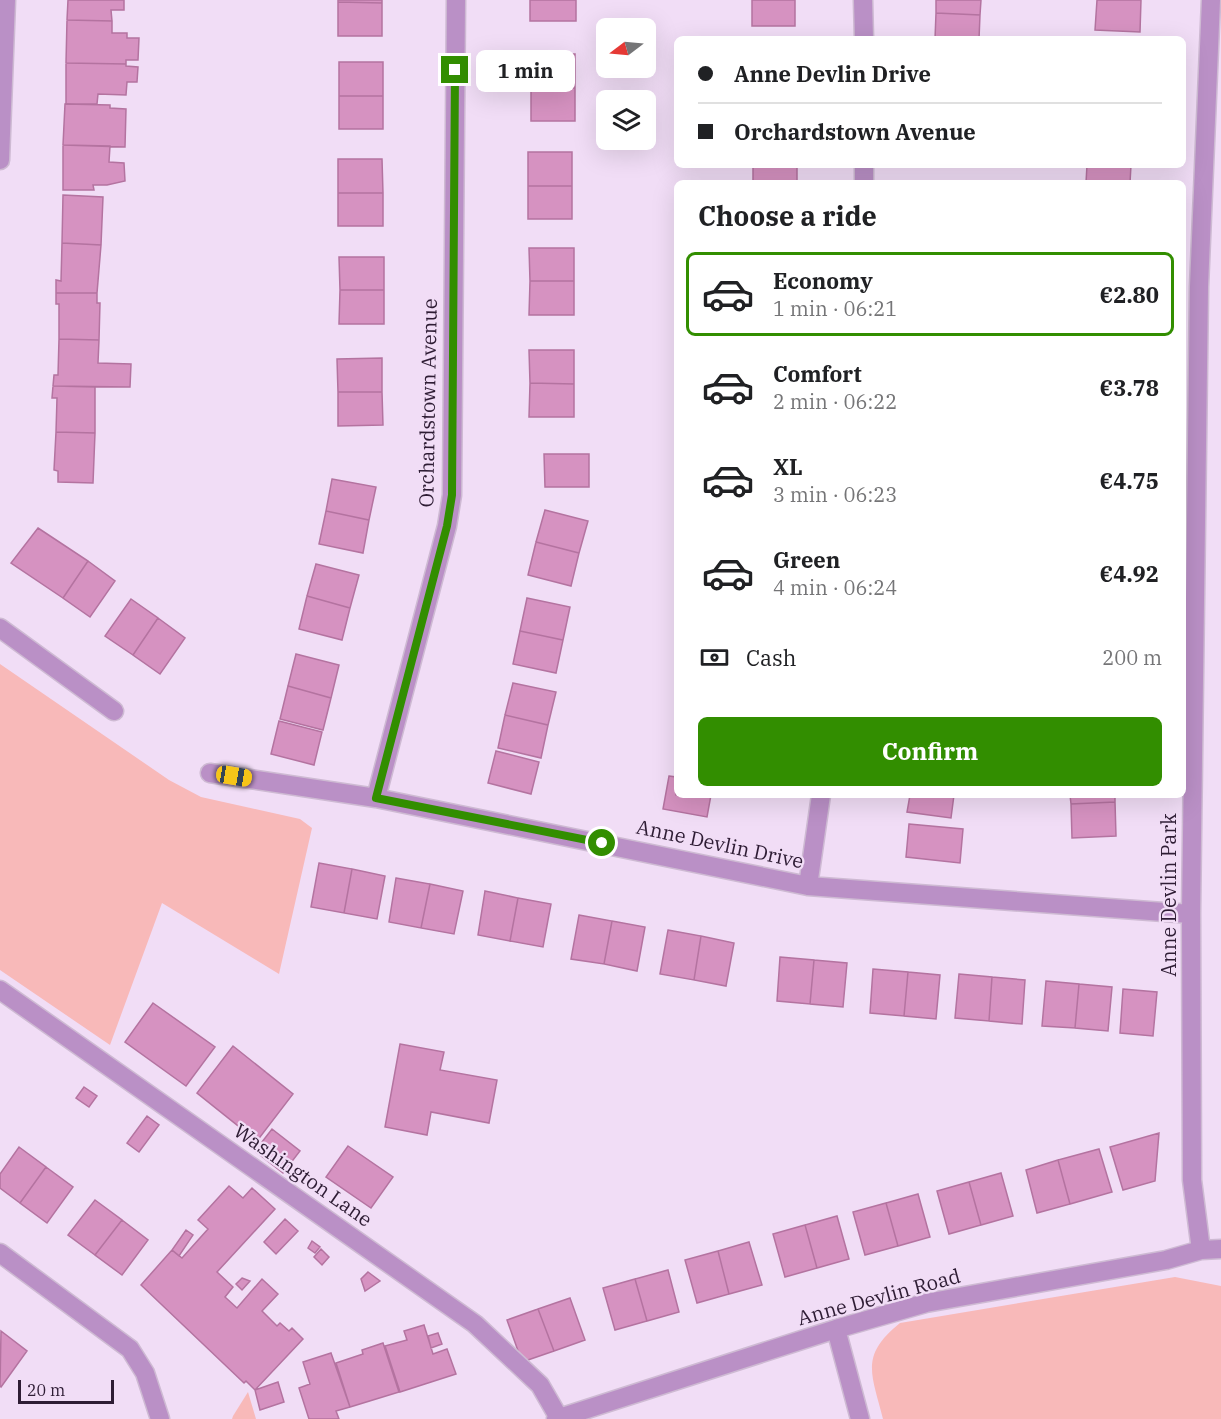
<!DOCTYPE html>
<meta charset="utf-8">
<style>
:root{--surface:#fff;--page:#f2f2f2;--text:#202124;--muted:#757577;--line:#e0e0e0;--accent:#328e00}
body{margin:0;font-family:"IBM Plex Serif",serif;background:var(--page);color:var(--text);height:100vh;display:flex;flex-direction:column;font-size:22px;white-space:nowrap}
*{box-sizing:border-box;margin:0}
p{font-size:20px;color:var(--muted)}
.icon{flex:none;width:33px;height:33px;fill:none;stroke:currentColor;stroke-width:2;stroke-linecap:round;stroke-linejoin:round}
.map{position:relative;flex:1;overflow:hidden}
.side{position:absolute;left:674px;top:180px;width:512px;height:618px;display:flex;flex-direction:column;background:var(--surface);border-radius:9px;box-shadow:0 6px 24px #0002}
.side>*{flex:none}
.banner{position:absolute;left:674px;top:36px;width:512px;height:132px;border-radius:9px;box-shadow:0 6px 24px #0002;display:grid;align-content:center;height:132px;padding:0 24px;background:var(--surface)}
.needle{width:39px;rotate:254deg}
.fabs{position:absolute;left:596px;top:18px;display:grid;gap:12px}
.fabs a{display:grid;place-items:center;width:60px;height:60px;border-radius:9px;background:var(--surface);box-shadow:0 6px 24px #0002;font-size:30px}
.scale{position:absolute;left:18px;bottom:15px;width:96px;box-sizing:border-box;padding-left:6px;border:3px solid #2e1c34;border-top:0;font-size:16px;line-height:21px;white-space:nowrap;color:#2e1c34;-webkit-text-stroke:4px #f1ddf6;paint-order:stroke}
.end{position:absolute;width:27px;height:27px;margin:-14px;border:8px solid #328e00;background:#fff;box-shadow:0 0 0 3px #fff}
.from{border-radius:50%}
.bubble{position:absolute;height:42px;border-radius:9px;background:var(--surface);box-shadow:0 6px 24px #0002;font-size:20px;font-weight:700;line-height:42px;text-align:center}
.car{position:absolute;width:18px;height:36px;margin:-18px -9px;border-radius:8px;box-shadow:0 0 4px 2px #0007;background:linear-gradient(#f5c518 24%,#345 0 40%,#f5c518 0 76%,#345 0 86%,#f5c518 0)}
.banner b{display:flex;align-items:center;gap:21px;height:57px;font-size:22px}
.banner b+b{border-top:2px solid var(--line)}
.banner i{width:15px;height:15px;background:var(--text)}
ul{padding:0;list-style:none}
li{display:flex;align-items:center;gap:18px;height:84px;margin:0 12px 9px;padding:0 12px;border:3px solid transparent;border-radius:9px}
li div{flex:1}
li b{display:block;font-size:22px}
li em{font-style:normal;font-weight:700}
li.on{border-color:var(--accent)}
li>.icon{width:54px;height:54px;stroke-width:1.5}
h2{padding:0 24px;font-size:27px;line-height:72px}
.pay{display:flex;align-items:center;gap:15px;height:66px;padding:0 24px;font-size:22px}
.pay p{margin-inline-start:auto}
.action{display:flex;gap:12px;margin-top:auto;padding:12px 24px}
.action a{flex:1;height:69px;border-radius:9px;background:var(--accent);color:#fff;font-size:24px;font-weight:700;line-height:69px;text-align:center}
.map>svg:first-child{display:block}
</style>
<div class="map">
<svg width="1221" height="1419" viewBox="0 0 1221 1419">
<rect width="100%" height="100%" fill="#f1ddf6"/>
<path fill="#f8b9b9" d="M0,664L169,780L201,797L300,819L312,828L279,974L162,903L110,1045L0,970Z
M1175,1277L1221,1286V1419H883C872,1374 859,1356 900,1323Z
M248,1392L256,1419H232L233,1416Z"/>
<path fill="#d692c1" stroke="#b473a0" stroke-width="1.5" d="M68,0H124V10H111L112,21L67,20Z
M338,0H382V3L338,2Z
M530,0H576V21H530Z
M752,0H795V26H752Z
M936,0H981L980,15L936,13Z
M1097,0H1141L1140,32L1095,30Z
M338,2L382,3V36H338Z
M936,13L980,15L979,39H935Z
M67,20L112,21V33H127V38H139L138,60H126V64L66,63Z
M531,54H575V88L531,87Z
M339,62H383V96H339Z
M66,63L126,64V66L138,67L137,82H127L126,95L98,94L97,104H66Z
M531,87L575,88V121H531Z
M339,96H383V129H339Z
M65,104L110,105V108L126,109L125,147L63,145Z
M63,145L110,146L109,162L124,163L125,181L107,185H93L94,190H63Z
M528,152H572V186H528Z
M338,159H382L383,193H338Z
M753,165H797V183H753Z
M1087,165H1131L1130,183H1086Z
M528,186H572V219H528Z
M338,193H383V226H338Z
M63,195L103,197L101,245L62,243Z
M62,243L101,245L97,293H56V280L61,281Z
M529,248H574V281H530Z
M339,257H384V290H340Z
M530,281H574V315H529Z
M340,290H384V324H339Z
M56,293H97V303H100L99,340L59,339V304H56Z
M59,339L99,340L98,363L131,364L130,387L53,386L54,375H58Z
M529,350H574V384L530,383Z
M382,358V392H338L337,359Z
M530,383L574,384V417H529Z
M53,386L95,387V433L56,432L57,398H52Z
M338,392H382L383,425L338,426Z
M56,432L95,433L93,483L58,482V471L54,470Z
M544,454H589V487H545Z
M332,479L376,487L369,520L326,511Z
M545,510L588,521L579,553L536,542Z
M326,511L369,520L363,553L319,544Z
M38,528L88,561L63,598L11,563Z
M536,542L579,553L571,586L528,575Z
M88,561L115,581L90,617L63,598Z
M316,564L359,575L350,608L307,596Z
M307,596L350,608L342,640L299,629Z
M527,598L570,607L563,640L520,631Z
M131,599L158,618L133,655L105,636Z
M158,618L185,638L160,674L133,655Z
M520,631L563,640L556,673L513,664Z
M296,654L339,665L331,698L288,686Z
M513,683L556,692L548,725L505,715Z
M288,686L331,698L323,730L280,719Z
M505,715L548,725L541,758L498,748Z
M279,721L322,732L314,765L271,754Z
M496,751L539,762L531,794L488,783Z
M669,776L676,777V795H711L707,817L663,809Z
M910,795H954L951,818L907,812Z
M1070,795H1115V802L1071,804Z
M1115,802L1116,836L1072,838L1071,804Z
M909,824L963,829L960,863L906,857Z
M319,863L352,869L344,913L311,907Z
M352,869L385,876L377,919L344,913Z
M396,878L430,884L421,928L389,922Z
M430,884L463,891L454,934L421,928Z
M485,891L518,898L510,941L478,935Z
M518,898L551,904L543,947L510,941Z
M579,915L612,921L604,964L571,959Z
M612,921L645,927L637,971L604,964Z
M668,930L701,936L694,980L660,974Z
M701,936L734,943L726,986L694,980Z
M780,957L814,960L810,1004L777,1001Z
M814,960L847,963L843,1007L810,1004Z
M873,969L908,972L904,1016L870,1013Z
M908,972L940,975L936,1019L904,1016Z
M959,974L992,977L989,1021L955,1018Z
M992,977L1025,980L1022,1024L989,1021Z
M1046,981L1079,984L1075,1028L1042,1026Z
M1079,984L1112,987L1108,1031L1075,1028Z
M1123,989L1157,992L1153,1036L1120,1033Z
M153,1003L215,1047L186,1086L125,1042Z
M400,1044L444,1052L440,1070L497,1080L489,1123L431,1112L427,1135L385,1127Z
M233,1046L293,1094L257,1141L197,1093Z
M84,1087L97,1096L89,1107L76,1098Z
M147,1116L159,1125L139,1152L127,1143Z
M272,1129L300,1151L283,1173L255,1151Z
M1159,1133L1155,1181L1123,1190L1110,1147Z
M348,1146L393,1177L371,1208L326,1177Z
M19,1147L46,1167L20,1203L0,1188V1174Z
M1099,1149L1112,1192L1070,1204L1058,1160Z
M1058,1160L1070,1204L1037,1213L1026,1170Z
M46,1167L73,1187L47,1223L20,1203Z
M1001,1173L1013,1216L981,1225L969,1182Z
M969,1182L981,1225L949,1234L937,1191Z
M229,1186L243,1198L252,1188L275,1209L217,1272L233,1287L225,1297L237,1308L262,1279L278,1294L262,1311L277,1326L280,1323L289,1331L292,1328L303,1339L255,1390L246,1381L244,1383L141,1285L172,1250L182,1258L208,1229L198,1220Z
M918,1194L930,1237L898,1246L886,1203Z
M95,1200L122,1220L95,1255L68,1235Z
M886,1203L898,1246L865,1255L853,1212Z
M837,1216L849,1259L817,1268L805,1225Z
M285,1219L298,1231L276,1254L264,1242Z
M122,1220L148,1240L122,1275L95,1255Z
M805,1225L817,1268L785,1277L773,1234Z
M186,1230L193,1235L179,1256L172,1250Z
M312,1241L320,1247L315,1253L308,1248Z
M749,1242L762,1285L729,1294L718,1251Z
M321,1249L329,1257L322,1265L314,1257Z
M718,1251L729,1294L697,1303L685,1260Z
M668,1270L679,1312L647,1321L635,1279Z
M368,1272L380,1281L365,1291L361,1279Z
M242,1278L250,1281L242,1290L236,1284Z
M635,1279L647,1321L615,1330L603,1288Z
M570,1298L585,1340L554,1351L538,1309Z
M538,1309L554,1351L522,1362L507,1320Z
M424,1325L433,1354L447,1349L456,1374L400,1392L385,1346L407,1340L404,1331Z
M1,1331L27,1351L1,1387L0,1386Z
M438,1333L442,1344L431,1348L428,1336Z
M383,1343L399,1392L350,1407L336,1363L363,1354L362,1350Z
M331,1353L350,1407L336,1411L339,1419H309L299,1388L310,1384L303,1362Z
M278,1382L284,1402L260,1410L255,1390Z"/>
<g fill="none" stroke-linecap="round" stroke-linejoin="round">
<defs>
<path id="street" d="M863,0L864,39
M0,160L6,0
M864,165V183
M0,628L114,711
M210,773L376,798L808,886L1191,914
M376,798L447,526L452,495L456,0
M808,886L821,795
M0,990L475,1324L540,1385L559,1418
M1201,1250L1192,1180L1191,914L1199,287L1211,0
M0,1253L130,1349L145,1373L160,1419
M836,1329L860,1419
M556,1419L836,1329L926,1303L1166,1260L1201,1250L1221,1249"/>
</defs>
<use href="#street" stroke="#cebad3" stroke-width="21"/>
<use href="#street" stroke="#ba90c6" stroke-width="18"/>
</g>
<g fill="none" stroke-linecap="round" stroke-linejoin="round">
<path stroke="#328e00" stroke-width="8" d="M455,70L452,495L447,526L376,798L602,843"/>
</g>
<g text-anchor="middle" stroke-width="4.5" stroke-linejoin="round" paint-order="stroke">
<g font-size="20" fill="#2e1c34" stroke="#f1ddf6">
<text transform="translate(428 403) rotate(-89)" y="7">Orchardstown Avenue</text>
<text transform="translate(720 844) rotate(12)" y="7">Anne Devlin Drive</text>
<text transform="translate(1169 895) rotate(-90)" y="7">Anne Devlin Park</text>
<text transform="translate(303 1175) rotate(35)" y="7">Washington Lane</text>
<text transform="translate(879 1297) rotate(-15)" y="7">Anne Devlin Road</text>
</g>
</g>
</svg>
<div class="fabs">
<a><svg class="needle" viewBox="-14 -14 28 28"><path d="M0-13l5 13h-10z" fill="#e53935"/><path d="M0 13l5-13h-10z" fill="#757577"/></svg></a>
<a><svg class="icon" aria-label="layers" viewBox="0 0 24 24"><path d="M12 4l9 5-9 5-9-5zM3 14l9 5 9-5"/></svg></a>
</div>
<div class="scale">20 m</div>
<i class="end from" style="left:602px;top:843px"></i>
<i class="end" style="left:455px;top:70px"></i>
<div class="bubble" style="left:476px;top:50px;width:99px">1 min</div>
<i class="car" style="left:234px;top:776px;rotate:99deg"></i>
<div class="banner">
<b><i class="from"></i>Anne Devlin Drive</b>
<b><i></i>Orchardstown Avenue</b>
</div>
<section class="side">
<h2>Choose a ride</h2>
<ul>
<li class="on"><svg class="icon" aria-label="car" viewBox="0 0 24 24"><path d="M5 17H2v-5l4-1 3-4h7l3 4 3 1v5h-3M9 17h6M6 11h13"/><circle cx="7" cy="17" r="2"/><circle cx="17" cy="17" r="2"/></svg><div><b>Economy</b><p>1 min · 06:21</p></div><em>€2.80</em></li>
<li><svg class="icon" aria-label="car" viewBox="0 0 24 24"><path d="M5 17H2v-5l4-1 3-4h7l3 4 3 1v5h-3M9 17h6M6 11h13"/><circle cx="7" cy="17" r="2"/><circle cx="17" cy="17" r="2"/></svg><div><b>Comfort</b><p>2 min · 06:22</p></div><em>€3.78</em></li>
<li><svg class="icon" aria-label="car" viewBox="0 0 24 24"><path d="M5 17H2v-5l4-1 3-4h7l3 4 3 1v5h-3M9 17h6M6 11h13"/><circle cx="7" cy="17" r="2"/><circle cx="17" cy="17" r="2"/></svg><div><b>XL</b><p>3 min · 06:23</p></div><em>€4.75</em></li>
<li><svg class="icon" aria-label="car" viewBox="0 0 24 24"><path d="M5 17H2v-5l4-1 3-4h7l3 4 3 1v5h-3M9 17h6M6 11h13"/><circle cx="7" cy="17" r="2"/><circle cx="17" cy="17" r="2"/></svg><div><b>Green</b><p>4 min · 06:24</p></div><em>€4.92</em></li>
</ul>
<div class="pay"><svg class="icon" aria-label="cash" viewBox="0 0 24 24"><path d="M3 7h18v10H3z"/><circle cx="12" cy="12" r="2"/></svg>Cash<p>200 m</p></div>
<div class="action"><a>Confirm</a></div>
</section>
</div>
